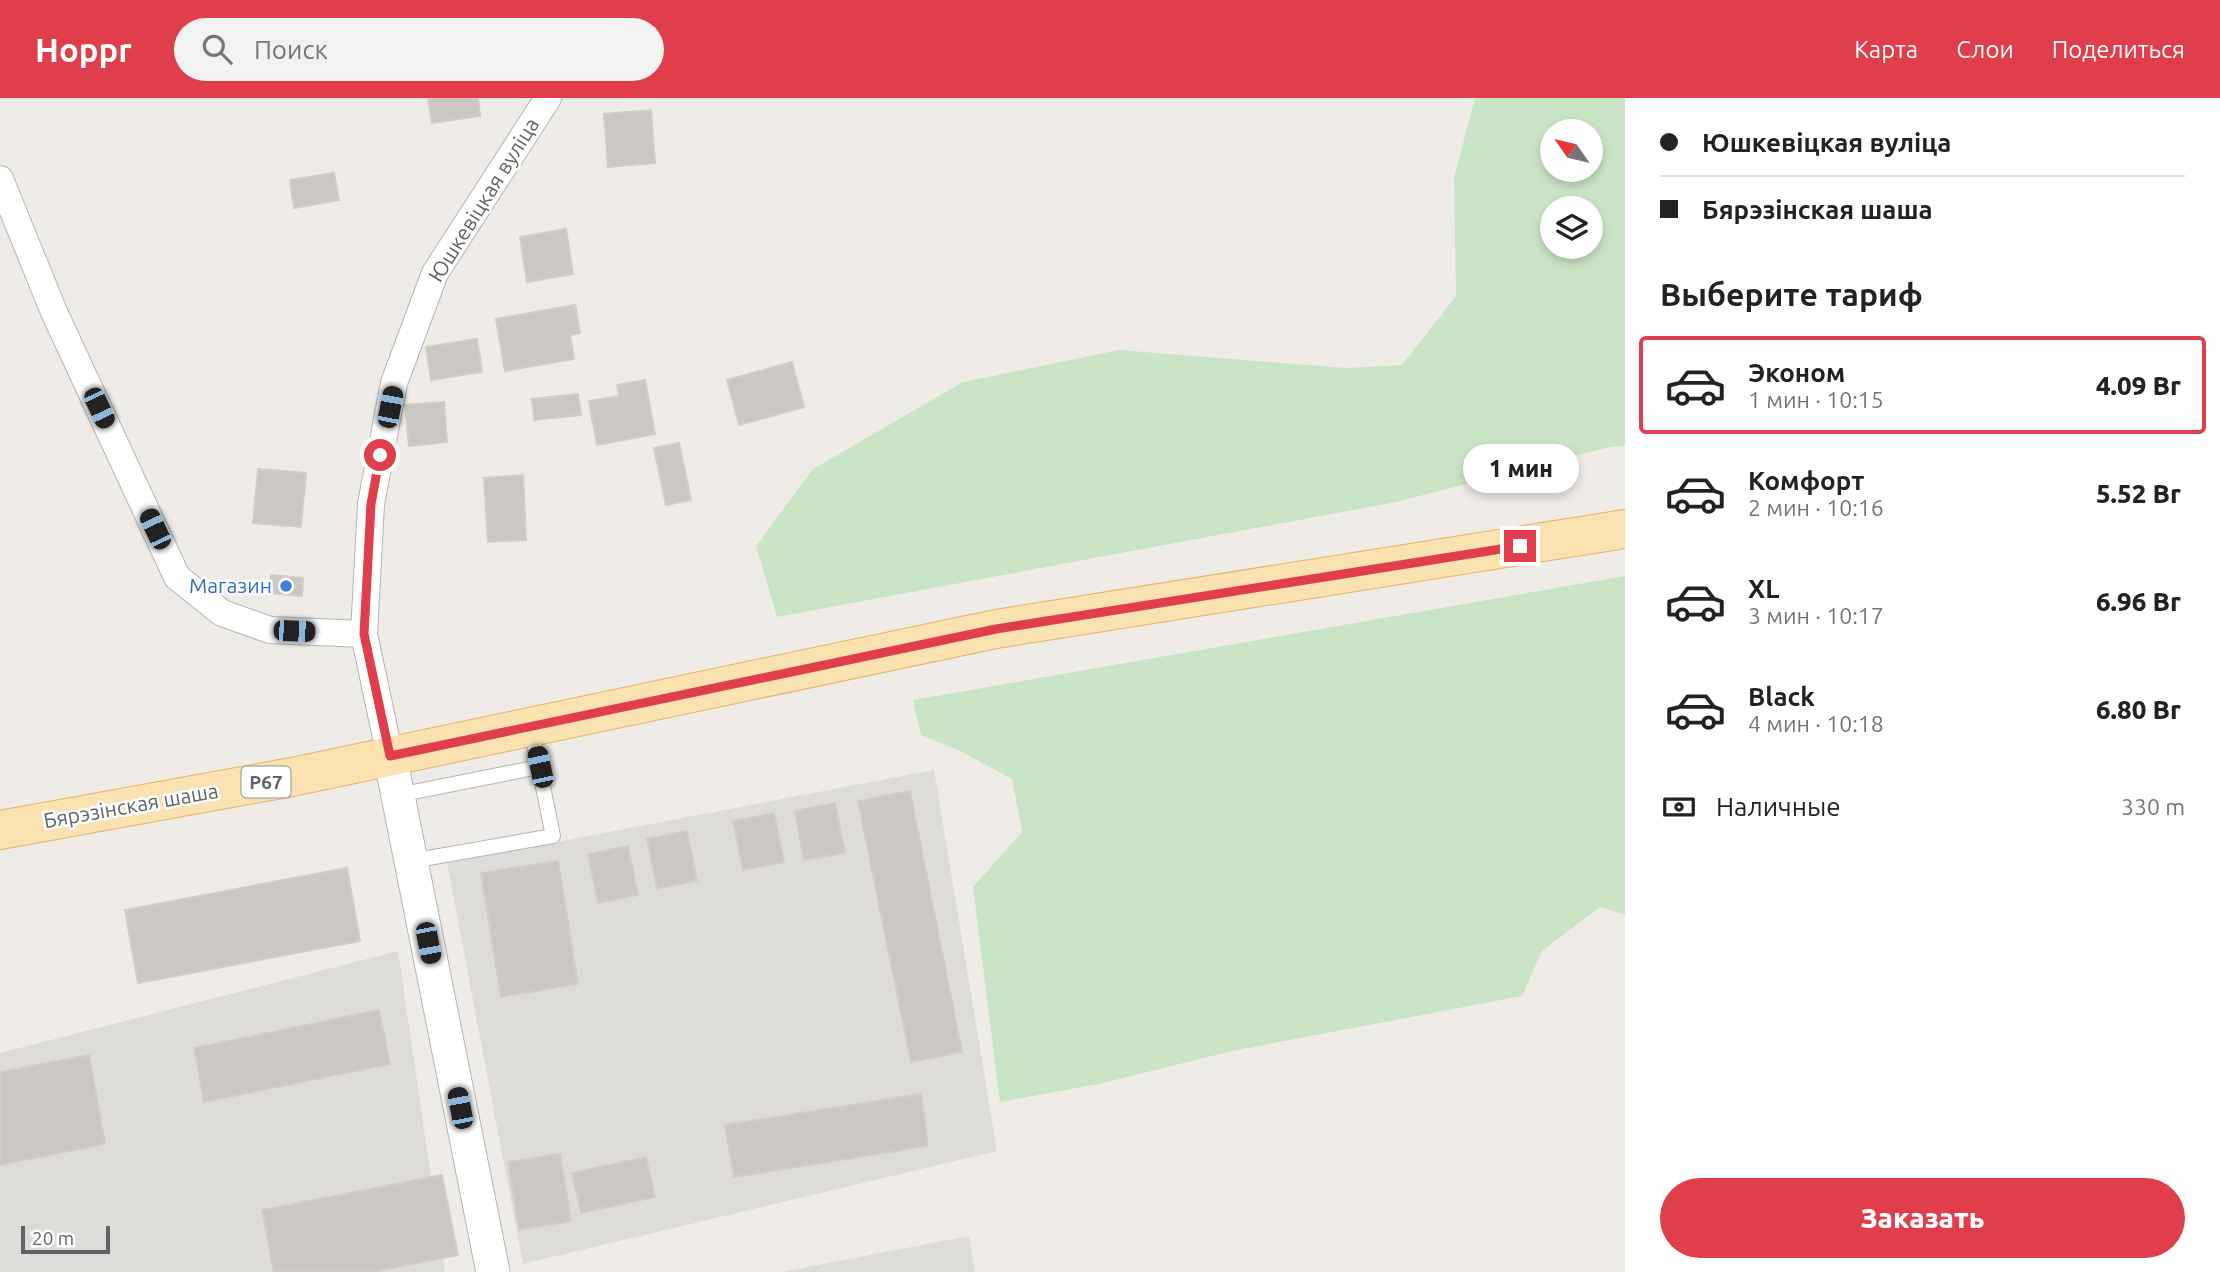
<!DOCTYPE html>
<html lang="ru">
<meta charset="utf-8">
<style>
:root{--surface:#fff;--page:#f2f2f2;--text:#222;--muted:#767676;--line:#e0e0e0;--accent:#df3e4a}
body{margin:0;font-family:Ubuntu,sans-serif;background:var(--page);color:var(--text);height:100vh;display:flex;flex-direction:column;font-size:26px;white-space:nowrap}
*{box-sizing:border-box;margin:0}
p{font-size:23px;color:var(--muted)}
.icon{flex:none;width:38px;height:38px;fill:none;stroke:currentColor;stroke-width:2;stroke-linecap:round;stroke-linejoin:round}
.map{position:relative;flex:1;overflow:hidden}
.drawer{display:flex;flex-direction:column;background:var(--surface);width:595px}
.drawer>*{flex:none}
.top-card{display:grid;align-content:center;height:154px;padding:0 35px;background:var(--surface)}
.needle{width:46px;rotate:304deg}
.controls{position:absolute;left:1540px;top:21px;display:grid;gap:14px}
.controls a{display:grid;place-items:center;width:63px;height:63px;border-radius:50%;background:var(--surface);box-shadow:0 4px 10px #0003;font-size:35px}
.scale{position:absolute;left:21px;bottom:18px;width:89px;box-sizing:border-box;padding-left:7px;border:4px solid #5e6366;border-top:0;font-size:19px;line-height:24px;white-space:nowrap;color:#5e6366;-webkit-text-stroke:5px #fff;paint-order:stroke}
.end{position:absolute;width:32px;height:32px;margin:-16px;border:9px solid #df3e4a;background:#fff;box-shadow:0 0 0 4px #fff}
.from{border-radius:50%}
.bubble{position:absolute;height:49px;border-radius:24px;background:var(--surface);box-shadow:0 4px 10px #0003;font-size:23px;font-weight:800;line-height:49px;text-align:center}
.car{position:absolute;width:21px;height:42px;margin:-21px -10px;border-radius:9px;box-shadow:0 0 5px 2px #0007;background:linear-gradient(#222 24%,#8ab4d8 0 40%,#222 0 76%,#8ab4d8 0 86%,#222 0)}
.top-card b{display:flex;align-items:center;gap:24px;height:66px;font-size:26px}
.top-card b+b{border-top:2px solid var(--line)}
.top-card i{width:18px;height:18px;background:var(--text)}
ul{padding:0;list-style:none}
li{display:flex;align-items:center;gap:21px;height:98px;margin:0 14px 10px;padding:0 21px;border:4px solid transparent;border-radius:7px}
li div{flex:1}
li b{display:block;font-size:26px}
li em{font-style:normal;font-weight:800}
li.active{border-color:var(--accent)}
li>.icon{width:63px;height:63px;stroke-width:1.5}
h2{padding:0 35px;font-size:32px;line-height:84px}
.pay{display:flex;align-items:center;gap:18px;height:77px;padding:0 35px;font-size:26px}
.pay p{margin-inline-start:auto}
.action{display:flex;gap:14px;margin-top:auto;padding:14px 35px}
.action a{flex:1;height:80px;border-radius:42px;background:var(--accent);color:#fff;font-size:28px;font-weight:800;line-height:80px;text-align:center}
header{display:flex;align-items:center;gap:42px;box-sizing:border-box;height:98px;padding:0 35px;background:var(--accent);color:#fff}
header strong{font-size:33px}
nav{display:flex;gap:38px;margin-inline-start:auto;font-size:24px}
.search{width:490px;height:63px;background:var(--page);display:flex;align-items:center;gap:18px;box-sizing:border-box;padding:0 24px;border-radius:38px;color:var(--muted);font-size:26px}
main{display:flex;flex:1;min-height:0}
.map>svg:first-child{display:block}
</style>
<header>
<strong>Hoppr</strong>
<div class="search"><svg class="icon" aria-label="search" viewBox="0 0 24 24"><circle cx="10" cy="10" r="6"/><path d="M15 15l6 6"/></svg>Поиск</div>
<nav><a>Карта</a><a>Слои</a><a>Поделиться</a></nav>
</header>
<main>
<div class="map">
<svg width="1625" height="1174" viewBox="0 0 1625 1174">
<rect width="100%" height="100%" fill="#efece7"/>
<path fill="#dedcd9" d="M934,672L997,1053L523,1166L447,765Z
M398,853L445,1174H0V955Z
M969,1138L975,1174H781Z"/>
<path fill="#cae5c5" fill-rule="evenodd" d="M1475,0H1625V347L1606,350L1396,404L777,519L756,448L813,371L963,284L1119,252L1346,270L1402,267L1456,198L1454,80ZM1552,33H1591V72H1552ZM1552,110H1591V149H1552Z
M1625,478V817L1600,809L1542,853L1522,898L1232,953L1099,986L1000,1004L973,789L1022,734L1012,681L958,652L921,637L913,602Z"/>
<path fill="#cbc7c3" stroke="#d4cdc5" stroke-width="2" d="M428,0H478L480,18L432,25Z
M651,12L655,65L608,69L604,16Z
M334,75L339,102L294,110L290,82Z
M566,131L573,176L527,184L520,139Z
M575,207L580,235L570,237L574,261L505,273L496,221Z
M477,241L482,274L431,282L426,249Z
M792,264L804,309L739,327L727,282Z
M645,282L655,336L597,347L589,303L619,298L617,287Z
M578,296L581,317L534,322L532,301Z
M444,304L447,344L409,348L405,307Z
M679,345L691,402L666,407L654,350Z
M258,371L306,375L301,429L253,425Z
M523,377L526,442L488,444L484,380Z
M271,477L303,480L302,498L269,495Z
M910,693L962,954L911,964L858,703Z
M835,705L845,755L804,762L795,713Z
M774,715L784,764L743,772L733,723Z
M687,733L697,783L657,790L647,741Z
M628,748L638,797L598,805L588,756Z
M558,763L578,886L501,899L481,775Z
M347,770L360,843L138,885L125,812Z
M379,912L390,966L204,1004L194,950Z
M89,957L105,1046L0,1067V974Z
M921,996L928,1048L734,1079L725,1027Z
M560,1056L571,1123L519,1132L508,1064Z
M646,1059L655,1099L581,1115L572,1075Z
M442,1077L458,1157L373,1174H274L262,1112Z"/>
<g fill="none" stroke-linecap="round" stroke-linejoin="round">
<defs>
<path id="service" d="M398,697L539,669
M411,763L553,738L531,630"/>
<path id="minor" d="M0,81L54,214L177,479L222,515L270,532L364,536
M390,658L364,536L371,406L394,285L435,175L548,0"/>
<path id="tertiary" d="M390,658L493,1174"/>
<path id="primary" d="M0,732L292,679L996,531L1625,431"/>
</defs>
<use href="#service" stroke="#b2b5b8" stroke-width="16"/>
<use href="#minor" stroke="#b2b5b8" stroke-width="28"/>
<use href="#tertiary" stroke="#b2b5b8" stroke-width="35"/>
<use href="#primary" stroke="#e9b067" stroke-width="40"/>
<use href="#service" stroke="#fff" stroke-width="14"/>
<use href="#minor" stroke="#fff" stroke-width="26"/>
<use href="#tertiary" stroke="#fff" stroke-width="33"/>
<use href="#primary" stroke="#fae3b1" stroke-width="38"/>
</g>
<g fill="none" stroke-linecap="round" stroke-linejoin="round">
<path stroke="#df3e4a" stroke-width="9" d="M380,357L371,406L364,536L390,658L996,531L1520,448"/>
</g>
<circle fill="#3f7fe0" stroke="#fff" stroke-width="2.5" cx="286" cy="488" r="7"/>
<g text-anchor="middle" stroke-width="5" stroke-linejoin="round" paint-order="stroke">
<rect fill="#fff" stroke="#8e9294" stroke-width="2" x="241.5" y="668.5" width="49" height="31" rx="5"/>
<g font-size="19" font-weight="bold" fill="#5e6366">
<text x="266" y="691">Р67</text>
</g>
<g font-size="21" fill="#5e6366" stroke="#fff">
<text transform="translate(484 102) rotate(-58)" y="7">Юшкевіцкая вуліца</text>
<text transform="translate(131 708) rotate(-10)" y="7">Бярэзінская шаша</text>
</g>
<g font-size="21" fill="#366cbe" stroke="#fff" text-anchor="end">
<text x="272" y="495">Магазин</text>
</g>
</g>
</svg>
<div class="controls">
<a><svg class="needle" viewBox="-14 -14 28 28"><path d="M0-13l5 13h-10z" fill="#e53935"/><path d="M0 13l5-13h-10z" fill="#767676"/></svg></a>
<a><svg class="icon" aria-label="layers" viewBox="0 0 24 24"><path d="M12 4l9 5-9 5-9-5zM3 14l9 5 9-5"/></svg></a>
</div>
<div class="scale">20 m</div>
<i class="end from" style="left:380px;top:357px"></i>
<i class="end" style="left:1520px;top:448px"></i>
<div class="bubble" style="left:1463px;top:346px;width:116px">1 мин</div>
<i class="car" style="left:390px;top:309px;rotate:11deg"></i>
<i class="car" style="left:99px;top:310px;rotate:155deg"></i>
<i class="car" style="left:155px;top:431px;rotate:335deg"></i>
<i class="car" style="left:294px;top:533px;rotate:92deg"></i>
<i class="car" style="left:540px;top:669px;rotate:348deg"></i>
<i class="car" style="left:428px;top:845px;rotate:169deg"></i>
<i class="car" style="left:460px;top:1010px;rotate:349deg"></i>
</div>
<section class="drawer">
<div class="top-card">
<b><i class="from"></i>Юшкевіцкая вуліца</b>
<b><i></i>Бярэзінская шаша</b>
</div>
<h2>Выберите тариф</h2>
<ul>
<li class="active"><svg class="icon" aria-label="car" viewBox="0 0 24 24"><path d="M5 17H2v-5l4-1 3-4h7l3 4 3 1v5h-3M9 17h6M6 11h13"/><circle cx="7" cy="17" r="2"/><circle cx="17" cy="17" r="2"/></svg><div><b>Эконом</b><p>1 мин · 10:15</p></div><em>4.09 Br</em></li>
<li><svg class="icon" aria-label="car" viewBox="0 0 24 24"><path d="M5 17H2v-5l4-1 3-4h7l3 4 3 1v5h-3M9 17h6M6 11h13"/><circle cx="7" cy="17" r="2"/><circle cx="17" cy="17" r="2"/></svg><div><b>Комфорт</b><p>2 мин · 10:16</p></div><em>5.52 Br</em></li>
<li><svg class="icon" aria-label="car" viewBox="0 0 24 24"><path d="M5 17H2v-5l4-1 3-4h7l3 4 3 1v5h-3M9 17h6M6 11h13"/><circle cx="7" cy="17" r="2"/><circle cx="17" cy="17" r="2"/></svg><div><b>XL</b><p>3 мин · 10:17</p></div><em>6.96 Br</em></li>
<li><svg class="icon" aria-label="car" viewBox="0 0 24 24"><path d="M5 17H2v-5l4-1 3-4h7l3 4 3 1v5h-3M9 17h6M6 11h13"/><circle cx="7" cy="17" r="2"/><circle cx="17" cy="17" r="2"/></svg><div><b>Black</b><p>4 мин · 10:18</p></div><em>6.80 Br</em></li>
</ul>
<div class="pay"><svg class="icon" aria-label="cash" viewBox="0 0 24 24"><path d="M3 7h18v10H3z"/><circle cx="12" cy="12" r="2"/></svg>Наличные<p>330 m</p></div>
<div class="action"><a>Заказать</a></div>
</section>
</main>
